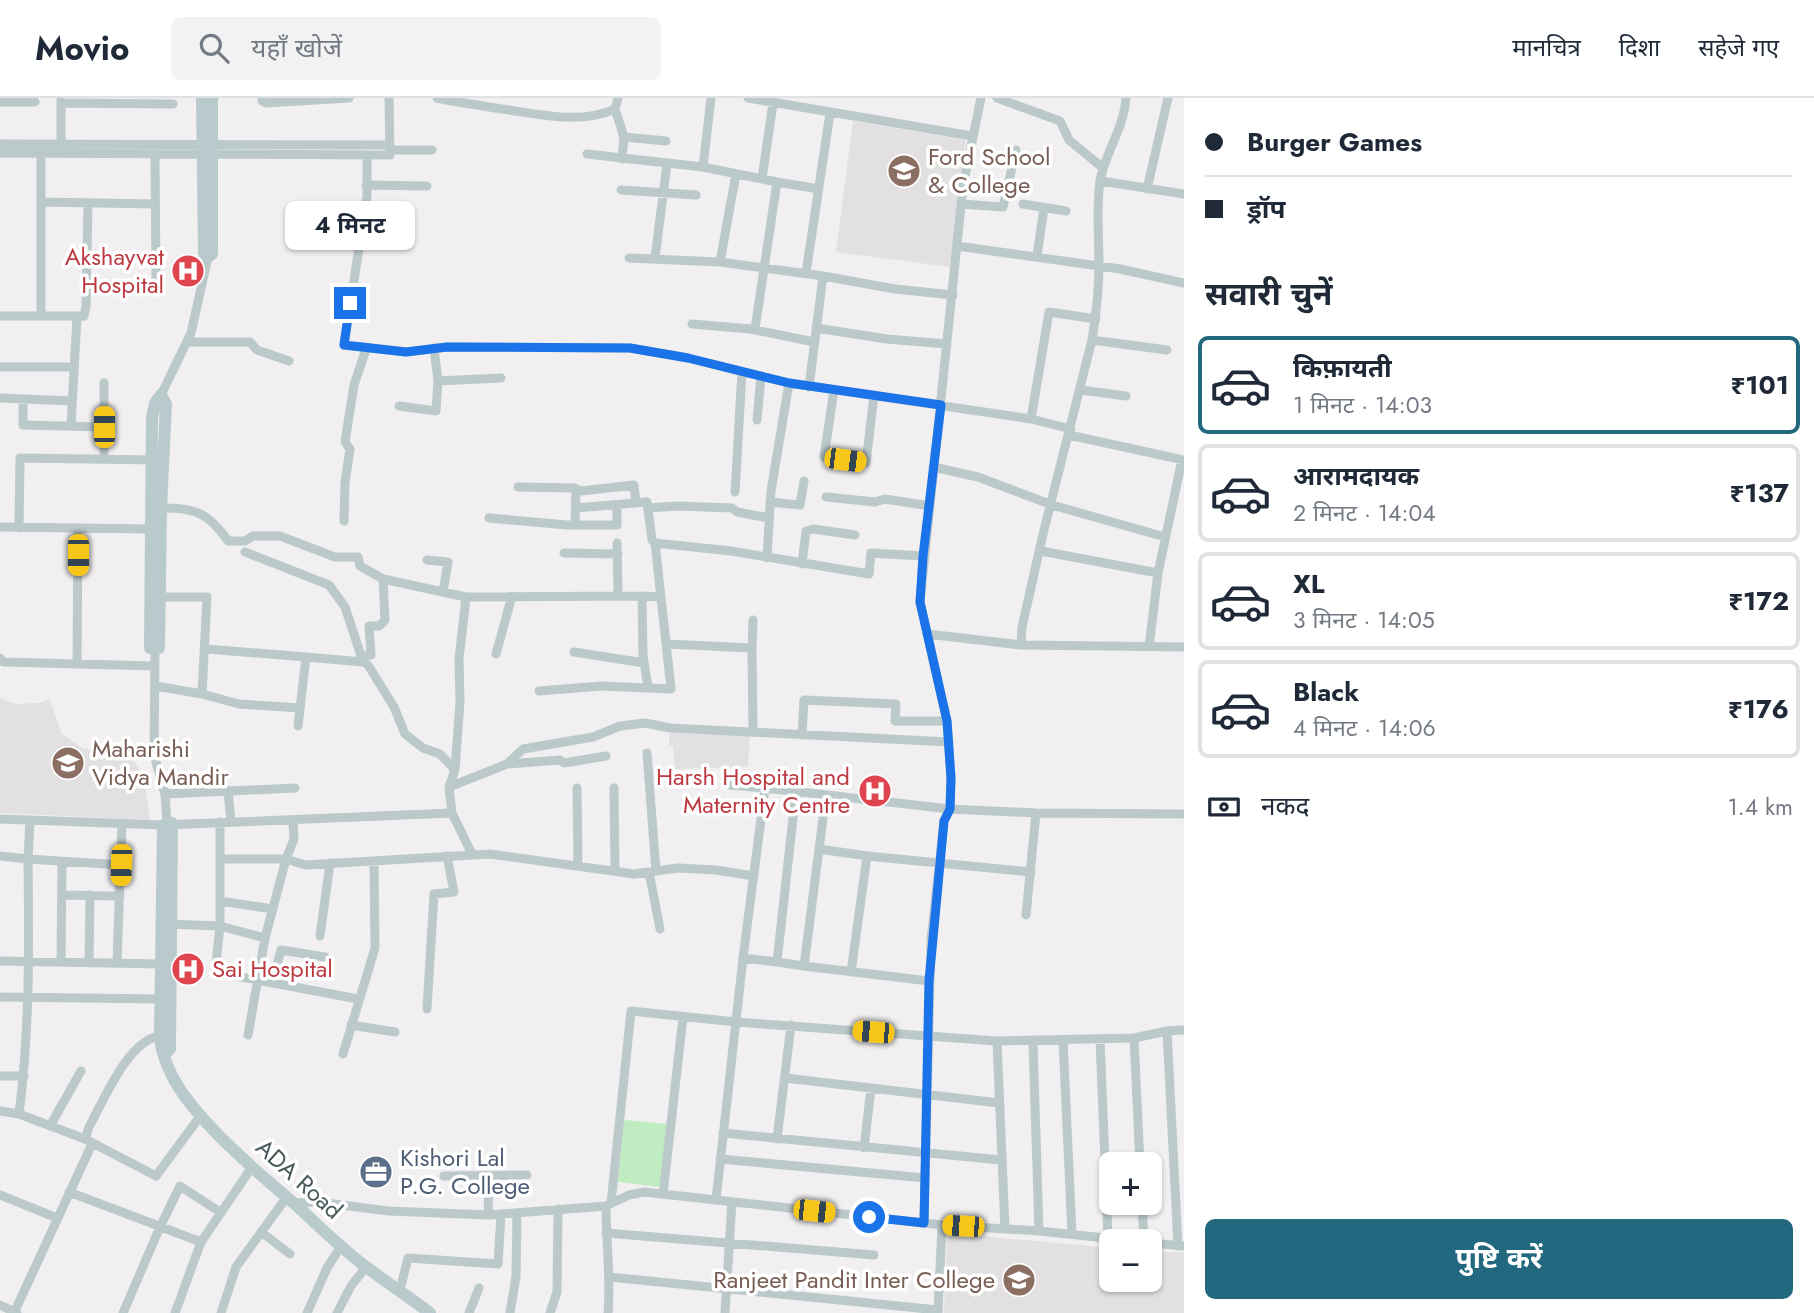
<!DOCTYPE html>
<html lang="hi">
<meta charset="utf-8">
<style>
:root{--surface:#fff;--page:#f2f2f3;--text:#1f2937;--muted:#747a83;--line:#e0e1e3;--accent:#22687f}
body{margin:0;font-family:Jost,"Noto Sans Devanagari",sans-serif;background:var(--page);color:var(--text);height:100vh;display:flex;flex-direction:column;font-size:26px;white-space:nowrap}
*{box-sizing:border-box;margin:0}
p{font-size:23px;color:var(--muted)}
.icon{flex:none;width:38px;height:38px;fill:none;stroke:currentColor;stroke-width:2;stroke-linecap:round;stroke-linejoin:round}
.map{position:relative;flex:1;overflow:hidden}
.side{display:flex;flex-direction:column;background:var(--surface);width:630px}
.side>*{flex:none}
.hud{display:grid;align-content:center;height:154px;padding:0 21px;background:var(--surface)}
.fabs{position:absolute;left:1099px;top:1054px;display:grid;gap:14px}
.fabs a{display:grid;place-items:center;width:63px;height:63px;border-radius:10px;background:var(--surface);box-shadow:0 2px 5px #0004;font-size:35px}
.end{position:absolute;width:32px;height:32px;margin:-16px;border:9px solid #1a73e8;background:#fff;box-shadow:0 0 0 4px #fff}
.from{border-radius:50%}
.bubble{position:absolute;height:49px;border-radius:10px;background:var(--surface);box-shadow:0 2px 5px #0004;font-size:23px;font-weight:700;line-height:49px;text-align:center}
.car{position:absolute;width:21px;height:42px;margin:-21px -10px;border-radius:9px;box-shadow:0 0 5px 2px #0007;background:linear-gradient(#f5c518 24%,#345 0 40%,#f5c518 0 76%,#345 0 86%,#f5c518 0)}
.hud b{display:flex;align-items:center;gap:24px;height:66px;font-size:26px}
.hud b+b{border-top:2px solid var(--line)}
.hud i{width:18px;height:18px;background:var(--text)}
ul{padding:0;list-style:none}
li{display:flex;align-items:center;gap:21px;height:98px;margin:0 14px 10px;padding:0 7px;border:4px solid var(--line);border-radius:10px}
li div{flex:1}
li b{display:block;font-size:26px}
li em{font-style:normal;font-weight:700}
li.current{border-color:var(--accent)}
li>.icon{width:63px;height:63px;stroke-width:1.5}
h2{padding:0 21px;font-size:32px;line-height:84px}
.pay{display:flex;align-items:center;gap:18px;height:77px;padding:0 21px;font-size:26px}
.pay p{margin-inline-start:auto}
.action{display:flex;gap:14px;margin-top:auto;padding:14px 21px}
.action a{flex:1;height:80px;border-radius:10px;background:var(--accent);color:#fff;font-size:28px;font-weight:700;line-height:80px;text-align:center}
header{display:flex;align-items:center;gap:42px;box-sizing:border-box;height:98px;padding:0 35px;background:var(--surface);border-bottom:2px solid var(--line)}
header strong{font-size:33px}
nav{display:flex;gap:38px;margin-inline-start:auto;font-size:24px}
.search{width:490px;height:63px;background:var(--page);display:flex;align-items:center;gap:18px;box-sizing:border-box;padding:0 24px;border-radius:10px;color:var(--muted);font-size:26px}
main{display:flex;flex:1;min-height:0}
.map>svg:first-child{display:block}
</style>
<header>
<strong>Movio</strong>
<div class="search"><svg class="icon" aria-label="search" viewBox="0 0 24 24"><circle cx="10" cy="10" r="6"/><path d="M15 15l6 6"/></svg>यहाँ खोजें</div>
<nav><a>मानचित्र</a><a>दिशा</a><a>सहेजे गए</a></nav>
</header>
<main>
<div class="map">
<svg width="1184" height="1215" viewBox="0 0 1184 1215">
<rect width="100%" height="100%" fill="#f1eff0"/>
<path fill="#e2e0e1" d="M853,23L966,42L950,169L836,154Z
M0,600L16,606L38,605L50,601L61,635L83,651L127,653L144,678L150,722L0,715Z
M669,635L750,638L748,669L675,671L673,648L669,647Z
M947,1135L1111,1150V1181H1150V1154H1184V1215H944Z"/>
<path fill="#c0ecc1" d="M624,1022L669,1026L661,1089L618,1084Z"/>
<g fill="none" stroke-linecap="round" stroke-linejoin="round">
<path stroke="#bbc9cb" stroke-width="9" d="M262,0V3L266,5L349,0
M437,0C459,5 481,7 502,11C539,16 580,27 615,11L618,0
M748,0L972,38
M997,0L1060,23L1069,42L1103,70
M61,2V46
M0,4H35
M61,5L173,6
M615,11L624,39L666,43
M0,46L390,47
M390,52H432
M0,55L390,57L389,0
M41,55V218
M155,56L156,183
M587,56L703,69L777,84L755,231
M367,57V98L344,247L406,254L447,249L630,250L688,260L789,285L1031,321L1071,331
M622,61L624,39
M703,69L711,0
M762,81L773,5
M1101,83L1184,96
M777,84L819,91
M366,87L427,88
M1147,91L1168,0
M621,92L696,97
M41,104L154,106
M961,106L1003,109L1016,52
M1023,106L1066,113
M957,148L1120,171L1184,185
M1037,158L1044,110
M629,160L720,164L823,178L895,191L953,197
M655,160L667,66
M720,164L736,76
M806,175L830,15
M0,218H84L86,208L88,105
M692,226L751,231L814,244
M816,230L887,241L947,246
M1092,242L1167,252
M187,244H250L257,252L289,263
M0,269H74
M438,283L501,280
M809,289L823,178
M834,292L824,359L866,365L874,297
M1081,292L1126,298
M161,297L191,235L208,159
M0,300L72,303
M23,301V327L104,329
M399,308L436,313L438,283L434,250
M1031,321L1049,214L1096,221
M757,322L761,278
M71,328L77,219
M1069,337L1184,362
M104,361V285
M933,369L978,379L1052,407L1165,439
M518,389L574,390L581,393L634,387L636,405
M735,394L742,274
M826,399L875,404L885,401L930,408
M770,404L800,407L804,383
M161,410C194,409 209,415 228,443H245L253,438H280L335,459H358L360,468L383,481L466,499L642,498
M648,410L678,408L732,410L737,414L769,420
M489,420L567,427H617V407
M344,423L345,385L350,351L345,344L354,287L366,251
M575,427L576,391
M0,429L155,431
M19,430L20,360L157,362
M617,445L618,498
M655,445L731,453L869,476L871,455L923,458
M1041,453L1158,475
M245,454L329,487L345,509L363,564
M564,455L618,456
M767,460L771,393L789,285
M427,462L448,464L443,494
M802,466L806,433L813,431L855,437
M159,499H207L202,596
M927,536L1021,547L1184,549
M667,546L752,550L753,634
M1021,547L1022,529L1044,432L1092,242C1096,217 1099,191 1099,166C1099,138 1096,111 1100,83C1105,55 1124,30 1126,0
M1149,549L1158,475L1182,362
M752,550L753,522
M206,551L306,559L298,628
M155,553L154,657L165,696L167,726
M574,554L644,565
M496,556L512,498
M361,558L371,557L369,528H379L385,522L383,481
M306,559L363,564L368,567L394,609L405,636L423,650L440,656L455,672
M0,560L3,564L155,568
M77,566L78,430
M156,588L202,596L239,606L300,610
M648,589L643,558L642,498L659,499
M539,593L601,588L671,591L655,445L652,442L647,404L576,410
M802,637L804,602L896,606L895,623H947
M647,655L656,773
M507,666L523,651L593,639L620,628L645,625L670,630L949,644
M730,687L765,690
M449,689L507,666L560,662L564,665L606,658
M577,690L578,768
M614,690L615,773
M228,692L231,724
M165,696L295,690
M452,715L472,756
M0,721L163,727L452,715L449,689L455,672L460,603L459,561L466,499
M30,722L28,761L121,767
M220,724V828L215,874L358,901
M819,751L867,758
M0,758L28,761C29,846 30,931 19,1016
M220,761H286L305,767L490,756L634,776L678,770L716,772L754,778
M649,774L660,831
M62,797L120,798
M220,803L273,811
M1026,817L1036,715
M167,826L220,828L265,840
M320,838L330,765
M743,860L777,864L796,693
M0,863L161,866
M61,864L62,765
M777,864L804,868L826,697
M89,865L90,797
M117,865L122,726
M804,868L929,883
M851,874L867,758L1031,774
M272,885L281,852L325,859
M0,899L160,901
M427,911L434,796L454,794L447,758
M351,927L395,934
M1167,933L1178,1148
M248,937L265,840L286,761L294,741L293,722
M1134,940L1140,1066
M1100,941L1108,1139
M1063,942L1072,1136
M1033,944L1039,1133
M343,956L375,850L374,763
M0,978H24
M785,980L999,1005
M0,1013L19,1016L85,1041L156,1078L201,1017
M50,1028L81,973
M723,1035L1001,1062
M85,1041L89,1029C104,1002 128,942 160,938
M777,1041L791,927
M864,1050L871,990
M720,1061L925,1080
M444,1078L527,1077
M69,1094L201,1144
M663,1096L683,919
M0,1097L57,1120
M716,1102L743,860L765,690L950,711L1036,715L1184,716
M1142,1104L1144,1143
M293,1105L319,1104L388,1113L488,1117L606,1108L629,1097L644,1094L942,1127L1039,1133L1134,1143
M611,1105L631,913L736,924L997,943
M606,1108C606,1144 611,1179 608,1215
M488,1117L489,1078
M924,1125L931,842L944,723L950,711L951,680L947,623L920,504L963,88L981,0
M1005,1131L997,943L1134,940L1167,933L1184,932
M261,1134L290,1156
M606,1135L874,1157
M1150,1145L1184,1148
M609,1179L938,1212
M400,1192L408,1160L498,1166L501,1116
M0,1207L17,1215
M14,1215L92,1046
M123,1215L160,1129L180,1088L220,1114
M175,1215L201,1144L252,1069
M221,1215L236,1169L286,1100
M307,1215L327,1170L341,1148
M337,1215L351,1188L366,1169
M469,1215L479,1190
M510,1215L516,1179L517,1116
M550,1215L557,1194L558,1111
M725,1215L732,1104
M938,1215L942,1127"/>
<path stroke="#b9cacd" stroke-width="12" d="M202,0L204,155L208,159
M208,159L212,156V0
M150,550L152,320L155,305L161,297L166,306L161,410L159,550
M163,727L160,938C161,958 173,983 186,1000C215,1039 261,1077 297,1108C319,1128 341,1150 365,1168C386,1184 409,1199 430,1215
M165,956L170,951L172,725"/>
</g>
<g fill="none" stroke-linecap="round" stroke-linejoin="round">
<path stroke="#1a73e8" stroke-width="9" d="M350,205L344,247L406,254L447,249L630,250L688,260L789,285L941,307L923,458L920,504L947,623L951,680L950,711L944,723L929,883L924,1125L869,1119"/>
</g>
<defs>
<symbol id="school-disc" viewBox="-11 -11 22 22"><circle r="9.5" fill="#8d6e63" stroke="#fff"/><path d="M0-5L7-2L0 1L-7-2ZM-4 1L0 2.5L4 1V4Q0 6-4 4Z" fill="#fff"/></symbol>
<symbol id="hospital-disc" viewBox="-11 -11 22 22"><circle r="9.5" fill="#e0444e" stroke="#fff"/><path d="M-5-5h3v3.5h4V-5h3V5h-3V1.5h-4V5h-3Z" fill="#fff"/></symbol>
<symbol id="office-disc" viewBox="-11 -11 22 22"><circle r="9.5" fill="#5c6f8a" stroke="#fff"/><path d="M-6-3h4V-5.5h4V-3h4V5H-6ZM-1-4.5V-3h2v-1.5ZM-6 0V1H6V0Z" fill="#fff"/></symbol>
</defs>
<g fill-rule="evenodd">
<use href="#school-disc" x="885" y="54" width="38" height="38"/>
<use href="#hospital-disc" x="169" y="154" width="38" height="38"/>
<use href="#school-disc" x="49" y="646" width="38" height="38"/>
<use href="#hospital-disc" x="856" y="674" width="38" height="38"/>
<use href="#hospital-disc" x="169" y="852" width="38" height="38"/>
<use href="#office-disc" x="357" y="1055" width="38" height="38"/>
<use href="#school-disc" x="1000" y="1163" width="38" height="38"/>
</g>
<g text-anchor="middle" stroke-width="7" stroke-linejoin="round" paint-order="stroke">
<g font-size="24" fill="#785e54" stroke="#fff" text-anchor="start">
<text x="928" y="67">Ford School<tspan x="928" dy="28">&amp; College</tspan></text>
<text x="92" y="659">Maharishi<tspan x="92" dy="28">Vidya Mandir</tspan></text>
<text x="995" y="1190" text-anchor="end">Ranjeet Pandit Inter College</text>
</g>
<g font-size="24" fill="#be3a42" stroke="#fff" text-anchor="end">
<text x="164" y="167">Akshayvat<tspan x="164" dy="28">Hospital</tspan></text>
<text x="850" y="687">Harsh Hospital and<tspan x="850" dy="28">Maternity Centre</tspan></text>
<text x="212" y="879" text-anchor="start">Sai Hospital</text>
</g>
<g font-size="24" fill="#4e5e75" stroke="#fff" text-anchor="start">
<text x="400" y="1068">Kishori Lal<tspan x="400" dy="28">P.G. College</tspan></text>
</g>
<g font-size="24" fill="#48595b" stroke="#fff">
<text transform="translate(299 1081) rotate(42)" y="8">ADA Road</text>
</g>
</g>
</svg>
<div class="fabs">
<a>+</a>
<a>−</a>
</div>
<i class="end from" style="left:869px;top:1119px"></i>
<i class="end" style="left:350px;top:205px"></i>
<div class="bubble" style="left:285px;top:103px;width:130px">4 मिनट</div>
<i class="car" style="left:104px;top:329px;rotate:0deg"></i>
<i class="car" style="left:845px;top:362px;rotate:97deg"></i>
<i class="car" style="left:78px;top:457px;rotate:180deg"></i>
<i class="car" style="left:121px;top:767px;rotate:182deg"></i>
<i class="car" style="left:873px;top:934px;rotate:275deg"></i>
<i class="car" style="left:814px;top:1113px;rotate:96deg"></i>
<i class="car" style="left:963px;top:1128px;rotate:273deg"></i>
</div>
<section class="side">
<div class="hud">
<b><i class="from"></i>Burger Games</b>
<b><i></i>ड्रॉप</b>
</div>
<h2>सवारी चुनें</h2>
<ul>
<li class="current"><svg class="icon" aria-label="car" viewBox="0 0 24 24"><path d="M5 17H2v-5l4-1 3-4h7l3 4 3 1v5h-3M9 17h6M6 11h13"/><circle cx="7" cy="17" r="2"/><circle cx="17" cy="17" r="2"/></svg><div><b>किफ़ायती</b><p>1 मिनट · 14:03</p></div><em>₹101</em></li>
<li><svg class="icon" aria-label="car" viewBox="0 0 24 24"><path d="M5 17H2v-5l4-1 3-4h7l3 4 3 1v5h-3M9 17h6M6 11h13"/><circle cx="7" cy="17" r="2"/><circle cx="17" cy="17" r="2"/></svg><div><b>आरामदायक</b><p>2 मिनट · 14:04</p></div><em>₹137</em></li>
<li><svg class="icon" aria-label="car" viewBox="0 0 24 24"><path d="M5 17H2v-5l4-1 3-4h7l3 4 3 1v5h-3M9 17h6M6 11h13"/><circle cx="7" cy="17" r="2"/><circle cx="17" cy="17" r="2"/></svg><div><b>XL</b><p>3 मिनट · 14:05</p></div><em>₹172</em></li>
<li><svg class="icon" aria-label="car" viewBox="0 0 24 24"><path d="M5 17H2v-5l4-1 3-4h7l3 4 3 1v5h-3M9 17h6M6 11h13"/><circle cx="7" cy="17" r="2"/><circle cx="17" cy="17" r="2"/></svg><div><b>Black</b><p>4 मिनट · 14:06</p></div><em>₹176</em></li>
</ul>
<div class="pay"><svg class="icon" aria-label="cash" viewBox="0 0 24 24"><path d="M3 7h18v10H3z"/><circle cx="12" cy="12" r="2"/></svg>नकद<p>1.4 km</p></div>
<div class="action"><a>पुष्टि करें</a></div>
</section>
</main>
